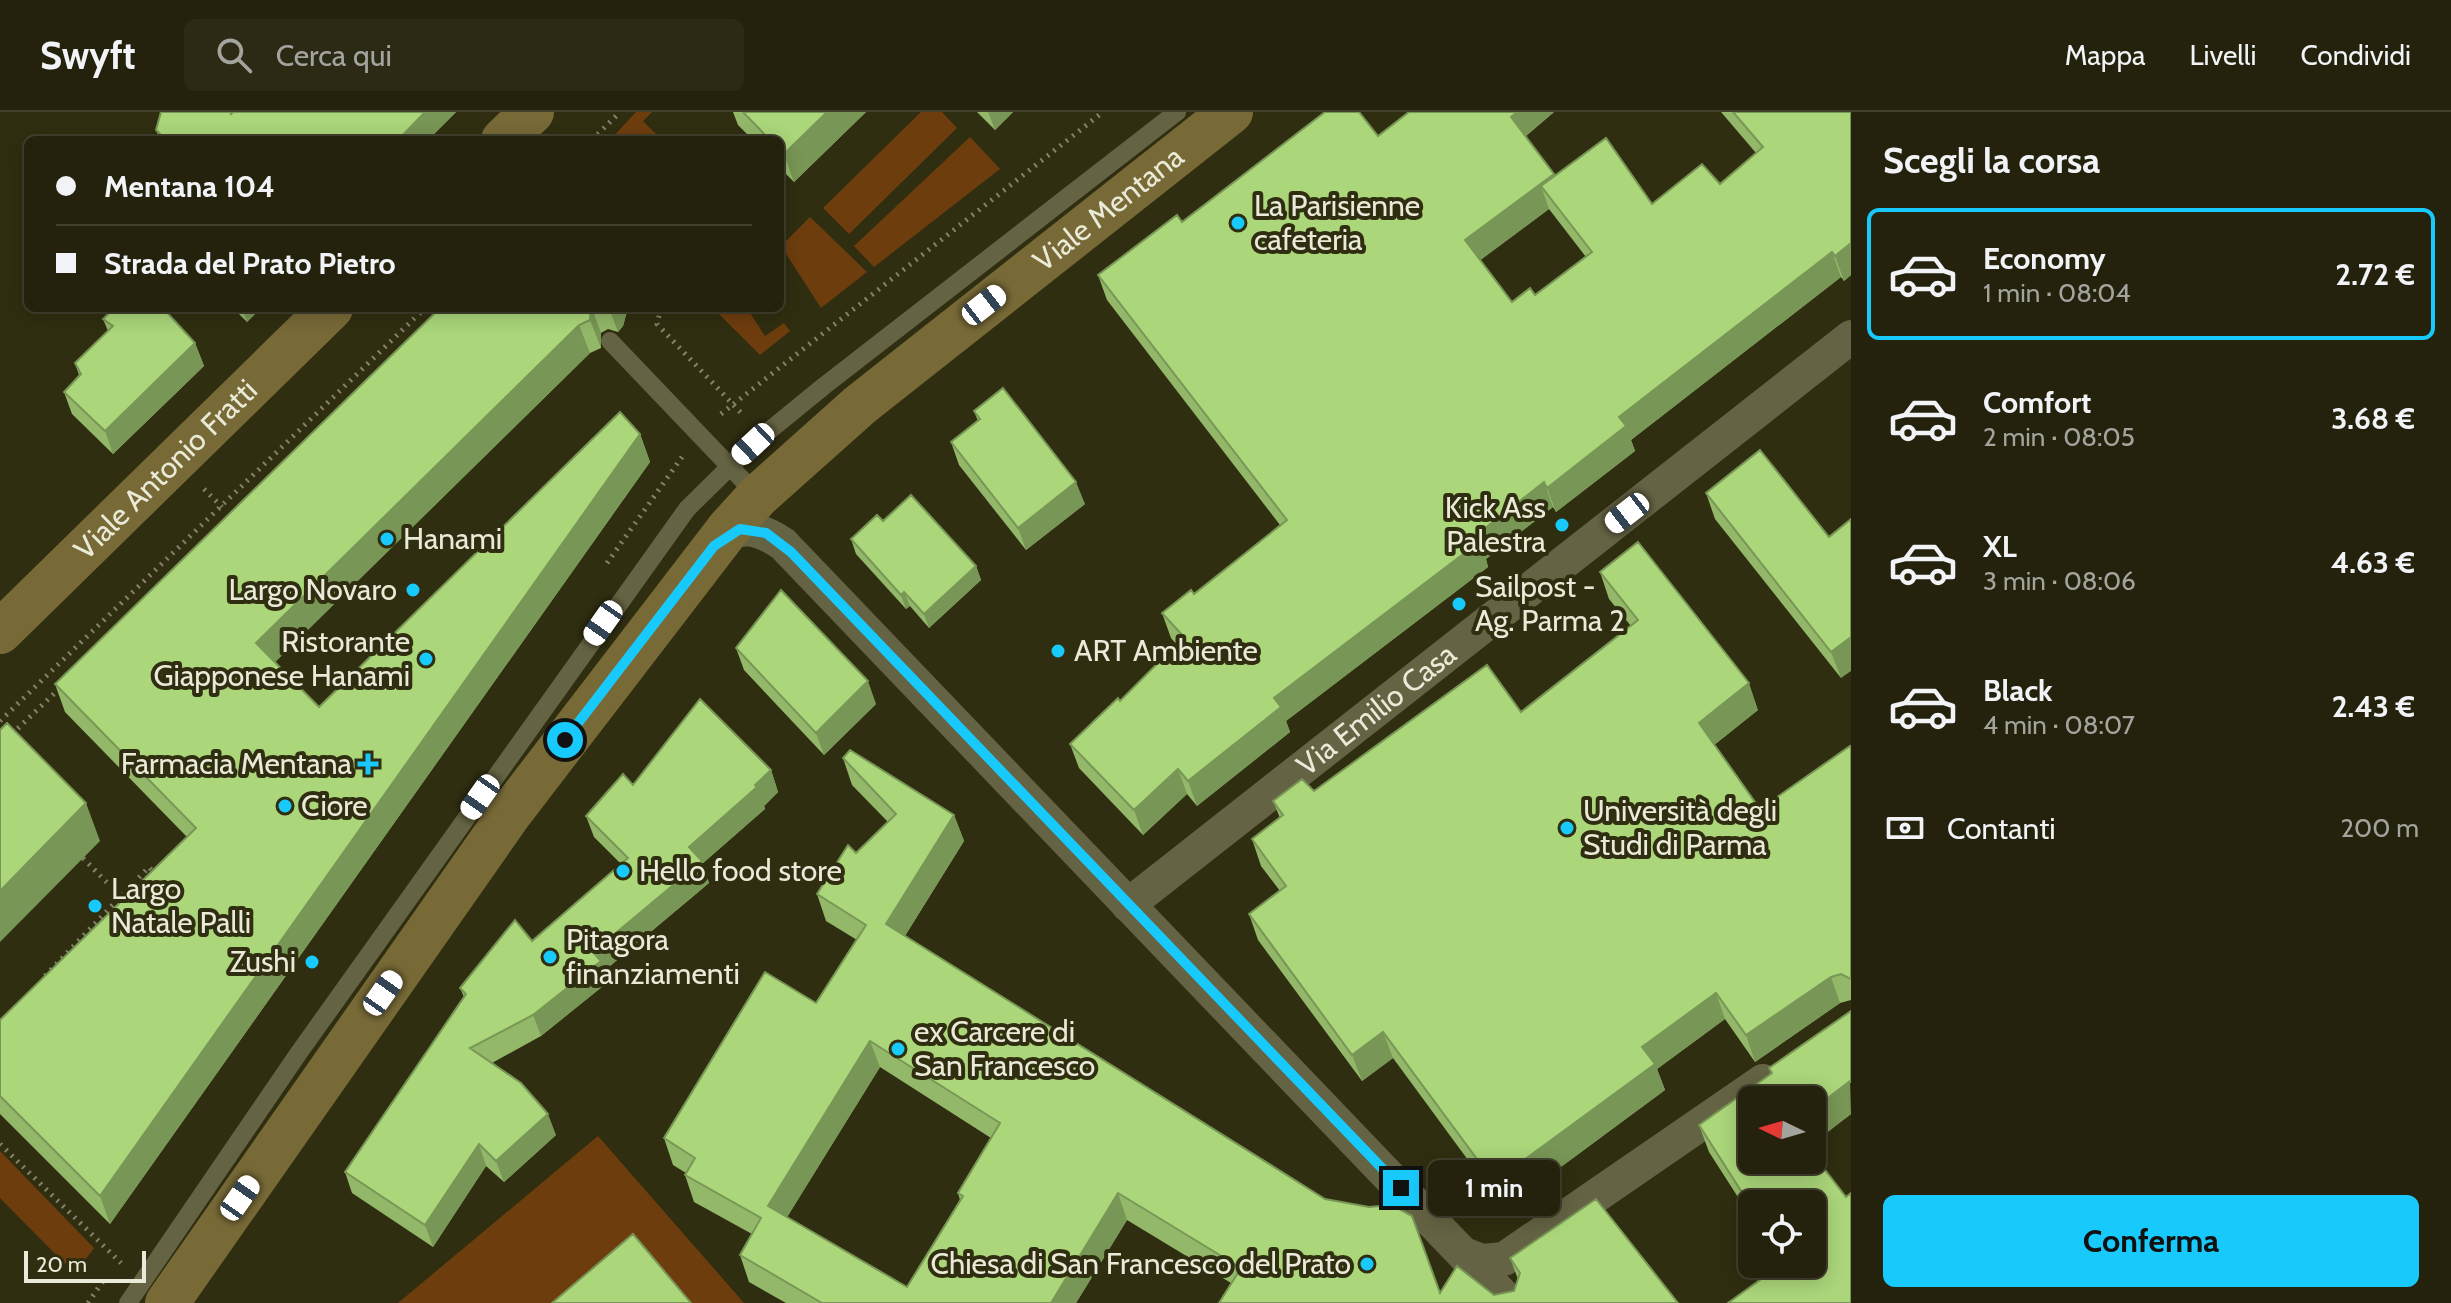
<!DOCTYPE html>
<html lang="it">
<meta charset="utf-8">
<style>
:root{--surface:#24220c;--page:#2c2a15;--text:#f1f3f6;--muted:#a3a49d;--line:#413f2d;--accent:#18cafb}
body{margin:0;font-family:Cabin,sans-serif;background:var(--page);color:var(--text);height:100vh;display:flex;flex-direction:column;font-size:30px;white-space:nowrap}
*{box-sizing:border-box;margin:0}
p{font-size:26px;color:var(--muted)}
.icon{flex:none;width:44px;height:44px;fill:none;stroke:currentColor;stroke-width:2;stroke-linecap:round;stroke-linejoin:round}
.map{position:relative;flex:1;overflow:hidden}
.sheet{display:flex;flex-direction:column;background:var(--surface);width:600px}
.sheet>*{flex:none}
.banner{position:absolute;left:24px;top:24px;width:760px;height:176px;border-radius:12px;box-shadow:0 4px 20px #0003,0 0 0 2px var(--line);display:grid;align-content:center;height:176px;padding:0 32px;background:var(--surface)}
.needle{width:52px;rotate:275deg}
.fabs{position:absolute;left:1738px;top:974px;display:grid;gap:16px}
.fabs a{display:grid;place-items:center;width:88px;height:88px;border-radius:12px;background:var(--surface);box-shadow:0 4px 20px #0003,0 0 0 2px var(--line);font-size:40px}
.scale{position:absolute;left:24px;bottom:20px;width:122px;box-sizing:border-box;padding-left:8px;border:4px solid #eaead8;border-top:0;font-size:22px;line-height:28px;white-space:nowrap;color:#eaead8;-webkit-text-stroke:6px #302e10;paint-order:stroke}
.end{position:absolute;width:36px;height:36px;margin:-18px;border:10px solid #18cafb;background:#111;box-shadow:0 0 0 4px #111}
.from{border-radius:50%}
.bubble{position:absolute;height:56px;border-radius:12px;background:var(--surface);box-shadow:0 4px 20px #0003,0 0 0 2px var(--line);font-size:26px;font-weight:700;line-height:56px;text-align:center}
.car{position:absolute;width:24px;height:48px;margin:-24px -12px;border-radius:10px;box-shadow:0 0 6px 2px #0007;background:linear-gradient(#fff 24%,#345 0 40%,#fff 0 76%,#345 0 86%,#fff 0)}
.banner b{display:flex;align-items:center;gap:28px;height:76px;font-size:30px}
.banner b+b{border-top:2px solid var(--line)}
.banner i{width:20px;height:20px;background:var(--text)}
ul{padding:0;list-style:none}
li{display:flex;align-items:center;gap:24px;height:132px;margin:0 16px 12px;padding:0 16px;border:4px solid transparent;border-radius:12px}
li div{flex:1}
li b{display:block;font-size:30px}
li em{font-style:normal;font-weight:700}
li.on{border-color:var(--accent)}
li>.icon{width:72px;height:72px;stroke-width:1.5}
h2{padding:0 32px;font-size:36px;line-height:96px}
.pay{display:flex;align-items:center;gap:20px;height:88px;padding:0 32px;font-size:30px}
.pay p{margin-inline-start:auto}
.action{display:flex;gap:16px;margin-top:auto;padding:16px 32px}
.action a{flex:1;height:92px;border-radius:12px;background:var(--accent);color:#111;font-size:32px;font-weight:700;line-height:92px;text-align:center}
header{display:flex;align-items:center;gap:48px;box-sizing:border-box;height:112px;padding:0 40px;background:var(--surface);border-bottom:2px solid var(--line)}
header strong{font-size:38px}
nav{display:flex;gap:44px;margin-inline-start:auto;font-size:28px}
.search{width:560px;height:72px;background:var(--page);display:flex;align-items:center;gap:20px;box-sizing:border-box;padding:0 28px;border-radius:12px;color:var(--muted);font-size:30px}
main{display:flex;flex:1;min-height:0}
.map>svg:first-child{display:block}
</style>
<header>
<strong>Swyft</strong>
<div class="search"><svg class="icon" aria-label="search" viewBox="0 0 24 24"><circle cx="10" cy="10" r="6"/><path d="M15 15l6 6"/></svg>Cerca qui</div>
<nav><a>Mappa</a><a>Livelli</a><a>Condividi</a></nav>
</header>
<main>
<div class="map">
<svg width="1851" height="1191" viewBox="0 0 1851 1191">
<rect width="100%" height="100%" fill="#302e10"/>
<path fill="#6e3d0e" d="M636,0H652L643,9L662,28H610Z
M921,0H942L957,16L849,122L823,96Z
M970,25L1000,57L874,155L854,134Z
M810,105L867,160L821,196L781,134Z
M713,196H747L765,224L784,211L790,219L760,243Z
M598,1024L744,1191H398Z
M0,1039L94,1136L75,1162L0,1086Z"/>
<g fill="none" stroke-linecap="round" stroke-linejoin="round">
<path stroke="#84826a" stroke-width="5" stroke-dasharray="2 6" stroke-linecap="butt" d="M592,28L620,0
M661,196L657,212L744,304
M721,302L1103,0
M204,377L222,395
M607,451L682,345
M0,609L425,196
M12,622L60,576
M83,746L120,784
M45,864L149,755L154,761
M0,1032L121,1151
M88,1191L103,1169"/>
<path stroke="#646343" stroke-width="18" d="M610,229L758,384
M128,1191L298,942L687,397L753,332L824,274L1177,0"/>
<g stroke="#646343" stroke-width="34">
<path d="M717,431C739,410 759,416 783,432L1510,1191"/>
<path id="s1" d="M1128,793L1851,225"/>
<path d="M1464,1142L1482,1149L1504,1147L1763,969"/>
</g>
<g stroke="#786a37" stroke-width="44">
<path d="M503,28L532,0"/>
<path id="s2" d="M0,520L331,196"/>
<path id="s3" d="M167,1191L511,700L729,416L758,384L860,293L1231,0"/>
</g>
</g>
<path fill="#93b869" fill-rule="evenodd" d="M456,0L428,28H160L156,18L231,2Z
M733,0H866L794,70L780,56V28H753L738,13Z
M977,0H1013L995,18Z
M1554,0L1526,24L1555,64L1652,92L1720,72L1756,41L1721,0H1851V163L1844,169L1841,165L1631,328L1635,339L1556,400L1553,395L1486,447L1488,455L1286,609L1290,620L1197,694L1187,682L1143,723L1079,656L1070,632L1120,589L1177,533L1171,526L1162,501L1194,482L1280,413L1107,188L1098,163L1182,110L1378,24ZM1549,97L1586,145L1535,183L1512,190L1480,148Z
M233,196H261L247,210Z
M440,196H628L623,214L618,220L608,217L601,221V236L590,241L275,550L319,595L640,322L650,350L110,1112L0,1002V908L187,725L65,600L55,572Z
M103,207L195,231L204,254L113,342L72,302L64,280L79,263L75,251L108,219Z
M974,299L1085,392L1026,438L959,353L951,330L978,309Z
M1706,381L1829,425L1841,566L1715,407Z
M883,409L976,454L981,468L929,516L910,494L906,497L856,442L851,427Z
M1600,460L1758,598L1714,633L1760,697L1851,636V888L1840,891L1755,950L1725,907L1657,957L1665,978L1504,1097L1393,946L1362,969L1258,828L1249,802L1280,779L1261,754L1252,727L1280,706L1273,689L1314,679L1521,600L1631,514L1609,487Z
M736,536L876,592L824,643L744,558Z
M850,638L954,703L964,729L905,824L1325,1087L1369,1095L1392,1093L1412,1104L1440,1181L1457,1154L1494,1183L1514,1179L1518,1167L1510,1146L1596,1087L1678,1191H1219L1231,1171L1127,1108L1076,1191H786L749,1170L740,1143L752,1122L694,1090L685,1063L686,1061L673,1053L664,1026L765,860L816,891L857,828L826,809L817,782L848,733L856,741L888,710L852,673L843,646ZM880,955L991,1026L958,1081L960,1088L907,1175L787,1105Z
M771,658L778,680L764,694L765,697L702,752L709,771L604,859L608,870L541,924L492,951L556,1023L504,1070L486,1054L433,1135L352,1081L345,1060L464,885L460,876L532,829L621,752L594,725L586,704L633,673Z
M1769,956L1851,1002L1812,1032V988H1752L1851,1191L1781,1153L1812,1152L1752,1092V1107L1709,1040L1699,1013L1771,962Z"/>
<path fill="#789655" d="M425,0H456L428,28H398Z
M827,0H866L794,70L784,42Z
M988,0H1013L995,18Z
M1517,0H1554L1520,29L1511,5Z
M1554,62L1563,87L1541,74L1549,97L1474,153L1465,128Z
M1851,131V163L1844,169L1835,144Z
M1832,140L1841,165L1631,328L1635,339L1556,400L1547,376L1619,305Z
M242,196H261L247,210Z
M591,196H592L601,221V236L590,208Z
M609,196H628L623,214L618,220Z
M579,213L590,241L266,559L256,531Z
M195,231L204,254L113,342L105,319Z
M640,322L650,350L110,1112L100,1084Z
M1076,370L1085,392L1026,438L1018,416Z
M1544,370L1553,395L1486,447L1488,455L1286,609L1290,620L1197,694L1188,669L1274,586L1475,424Z
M976,454L981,468L929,516L924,502Z
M904,480L910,494L906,497L901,483Z
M1851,525V559L1841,566L1831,540Z
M868,569L876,592L824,643L816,621Z
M1749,571L1758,598L1708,638L1699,611Z
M1178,657L1187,682L1143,723L1134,698Z
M771,658L778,680L764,694L765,697L702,752L709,771L604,859L608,870L541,924L533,903L689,735Z
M86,691L100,729L0,830V779Z
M954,703L964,729L896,838L886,812Z
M1831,865L1840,891L1755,950L1746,923Z
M1716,881L1725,907L1657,957L1665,978L1504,1097L1494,1070L1642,935Z
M1383,920L1393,946L1362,969L1352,943Z
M870,929L880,955L778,1120L768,1094Z
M1850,969L1851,1002L1812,1032V998Z
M548,1002L556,1023L504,1070L496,1049Z
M479,1032L486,1054L433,1135L425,1113Z
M1118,1081L1127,1108L1076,1191H1051Z"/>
<path fill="#abd67a" stroke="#789655" stroke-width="2" fill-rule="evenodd" d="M161,0H230L231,2L233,0H425L398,28H166L156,18Z
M743,0H827L784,42L780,38V28H770Z
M1325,0H1359L1378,24L1409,0H1517L1511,5L1554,62L1465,128L1512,190L1530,176L1535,183L1592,140L1541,74L1606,26L1652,92L1702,52L1720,72L1763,35L1733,0H1851V131L1835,144L1832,140L1619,305L1626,314L1547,376L1544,370L1475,424L1479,430L1274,586L1281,595L1188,669L1178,657L1134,698L1070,632L1118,586L1120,589L1184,525L1162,501L1191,478L1194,482L1287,408L1098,163L1177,103L1182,110Z
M114,196H163L195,231L105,319L64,280L81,262L75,251L113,214L103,207Z
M440,196H591L590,208L579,213L256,531L319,595L620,300L640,322L100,1084L0,984V908L196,716L55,572Z
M1003,276L1076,370L1018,416L951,330L980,307L974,299Z
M1760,338L1829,425L1851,407V525L1831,540L1706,381Z
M911,383L976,454L924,502L904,480L901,483L851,427L877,403L883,409Z
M1638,430L1749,571L1699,611L1760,697L1850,634L1851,636V867L1841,862L1831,865L1746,923L1716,881L1642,935L1655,952L1494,1070L1383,920L1352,943L1249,802L1286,774L1252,727L1283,703L1273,689L1302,667L1314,679L1487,553L1521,600L1638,508L1600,460Z
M781,478L868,569L816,621L736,536Z
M700,587L771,658L755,673L757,675L689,735L702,749L593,840L601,849L533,903L470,936L521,971L548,1002L496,1049L479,1032L425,1113L345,1060L466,882L460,876L515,808L532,829L628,746L586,704L623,662L633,673Z
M7,611L86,691L0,779V618Z
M850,638L954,703L886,812L1325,1087L1369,1095L1392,1093L1412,1104L1440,1181L1457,1154L1494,1183L1514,1179L1520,1161L1510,1146L1596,1087L1678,1191H1219L1241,1156L1118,1081L1051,1191H822L740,1143L761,1106L685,1063L695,1046L664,1026L765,860L816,891L866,813L817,782L848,733L856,741L896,702L843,646ZM870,929L1000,1011L958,1081L963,1084L907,1175L768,1094Z
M1851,899V970L1850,969L1812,998V988H1752V1048H1812V1041L1846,1085L1851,1081V1191H1728L1782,1152H1812V1092H1752V1096L1699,1013L1772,961L1769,956Z
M633,1122L691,1191H552Z"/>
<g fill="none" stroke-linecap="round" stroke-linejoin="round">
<path stroke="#18cafb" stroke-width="10" d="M565,628L714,434L740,417L766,421L791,440L1401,1076"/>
</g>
<g fill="#18cafb" stroke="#302e10" stroke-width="3">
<circle cx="1238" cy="111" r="8"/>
<circle cx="1562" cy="413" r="8"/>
<circle cx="387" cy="427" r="8"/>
<circle cx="413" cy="478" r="8"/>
<circle cx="1459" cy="492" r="8"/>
<circle cx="1058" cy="539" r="8"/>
<circle cx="426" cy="547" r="8"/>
<path d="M364 640h8v8h8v8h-8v8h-8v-8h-8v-8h8z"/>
<circle cx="285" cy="694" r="8"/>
<circle cx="1567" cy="716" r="8"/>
<circle cx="623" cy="759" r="8"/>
<circle cx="95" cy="794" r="8"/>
<circle cx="550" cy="845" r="8"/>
<circle cx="312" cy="850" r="8"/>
<circle cx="898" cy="937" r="8"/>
<circle cx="1367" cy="1152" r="8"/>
</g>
<g text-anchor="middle" stroke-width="8" stroke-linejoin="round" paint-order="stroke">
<g font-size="30" fill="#eaead8" stroke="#302e10" text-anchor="start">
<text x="1254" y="104">La Parisienne<tspan x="1254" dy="34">cafeteria</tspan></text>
<text x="1546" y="406" text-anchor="end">Kick Ass<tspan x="1546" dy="34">Palestra</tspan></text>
<text x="403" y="437">Hanami</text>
<text x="1475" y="485">Sailpost -<tspan x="1475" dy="34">Ag. Parma 2</tspan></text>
<text x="397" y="488" text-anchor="end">Largo Novaro</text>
<text x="410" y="540" text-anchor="end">Ristorante<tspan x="410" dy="34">Giapponese Hanami</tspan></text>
<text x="1074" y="549">ART Ambiente</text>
<text x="352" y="662" text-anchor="end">Farmacia Mentana</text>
<text x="301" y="704">Ciore</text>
<text x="1583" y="709">Università degli<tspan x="1583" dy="34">Studi di Parma</tspan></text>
<text x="639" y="769">Hello food store</text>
<text x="111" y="787">Largo<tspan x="111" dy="34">Natale Palli</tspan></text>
<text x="566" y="838">Pitagora<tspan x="566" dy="34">finanziamenti</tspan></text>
<text x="296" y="860" text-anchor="end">Zushi</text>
<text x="914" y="930">ex Carcere di<tspan x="914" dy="34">San Francesco</tspan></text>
<text x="1351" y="1162" text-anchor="end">Chiesa di San Francesco del Prato</text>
</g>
<g font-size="30" fill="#eaead8" stroke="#302e10">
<text dy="10" stroke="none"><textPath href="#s3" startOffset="1454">Viale Mentana</textPath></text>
<text dy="10" stroke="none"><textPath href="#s2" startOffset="232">Viale Antonio Fratti</textPath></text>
<text dy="10" stroke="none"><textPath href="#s1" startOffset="316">Via Emilio Casa</textPath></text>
</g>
</g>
</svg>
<div class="fabs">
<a><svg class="needle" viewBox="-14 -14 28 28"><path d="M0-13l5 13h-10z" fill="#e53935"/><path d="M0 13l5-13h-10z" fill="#a3a49d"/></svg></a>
<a><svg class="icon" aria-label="locate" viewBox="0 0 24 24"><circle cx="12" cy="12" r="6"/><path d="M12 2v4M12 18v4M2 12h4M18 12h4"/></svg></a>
</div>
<div class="scale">20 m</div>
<i class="end from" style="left:565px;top:628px"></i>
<i class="end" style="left:1401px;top:1076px"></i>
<div class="bubble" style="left:1428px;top:1048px;width:132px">1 min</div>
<i class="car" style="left:984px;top:193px;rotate:52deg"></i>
<i class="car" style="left:753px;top:332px;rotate:227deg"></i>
<i class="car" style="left:1627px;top:401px;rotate:232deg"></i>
<i class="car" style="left:603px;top:511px;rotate:215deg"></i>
<i class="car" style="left:480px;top:685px;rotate:215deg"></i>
<i class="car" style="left:383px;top:881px;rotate:35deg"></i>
<i class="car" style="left:240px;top:1086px;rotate:35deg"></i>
<div class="banner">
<b><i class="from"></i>Mentana 104</b>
<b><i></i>Strada del Prato Pietro</b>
</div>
</div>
<section class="sheet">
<h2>Scegli la corsa</h2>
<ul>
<li class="on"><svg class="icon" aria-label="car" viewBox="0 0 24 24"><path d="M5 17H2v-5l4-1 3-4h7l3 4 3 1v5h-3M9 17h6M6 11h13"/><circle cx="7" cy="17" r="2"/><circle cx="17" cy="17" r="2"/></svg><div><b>Economy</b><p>1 min · 08:04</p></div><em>2.72 €</em></li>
<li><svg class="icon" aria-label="car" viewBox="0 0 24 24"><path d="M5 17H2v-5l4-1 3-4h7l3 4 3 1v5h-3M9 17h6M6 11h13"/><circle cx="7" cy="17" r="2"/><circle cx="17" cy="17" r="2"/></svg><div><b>Comfort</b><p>2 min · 08:05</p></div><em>3.68 €</em></li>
<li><svg class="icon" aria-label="car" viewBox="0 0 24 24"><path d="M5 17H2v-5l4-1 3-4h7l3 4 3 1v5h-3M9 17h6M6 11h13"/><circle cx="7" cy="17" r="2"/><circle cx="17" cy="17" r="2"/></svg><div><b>XL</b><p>3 min · 08:06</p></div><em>4.63 €</em></li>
<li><svg class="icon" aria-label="car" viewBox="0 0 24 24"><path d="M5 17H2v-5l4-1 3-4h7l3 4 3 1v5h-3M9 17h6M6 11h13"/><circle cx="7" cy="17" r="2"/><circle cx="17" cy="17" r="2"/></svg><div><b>Black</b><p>4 min · 08:07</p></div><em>2.43 €</em></li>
</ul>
<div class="pay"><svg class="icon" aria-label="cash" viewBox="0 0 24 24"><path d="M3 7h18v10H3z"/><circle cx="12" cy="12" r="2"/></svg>Contanti<p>200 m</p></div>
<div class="action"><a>Conferma</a></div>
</section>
</main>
